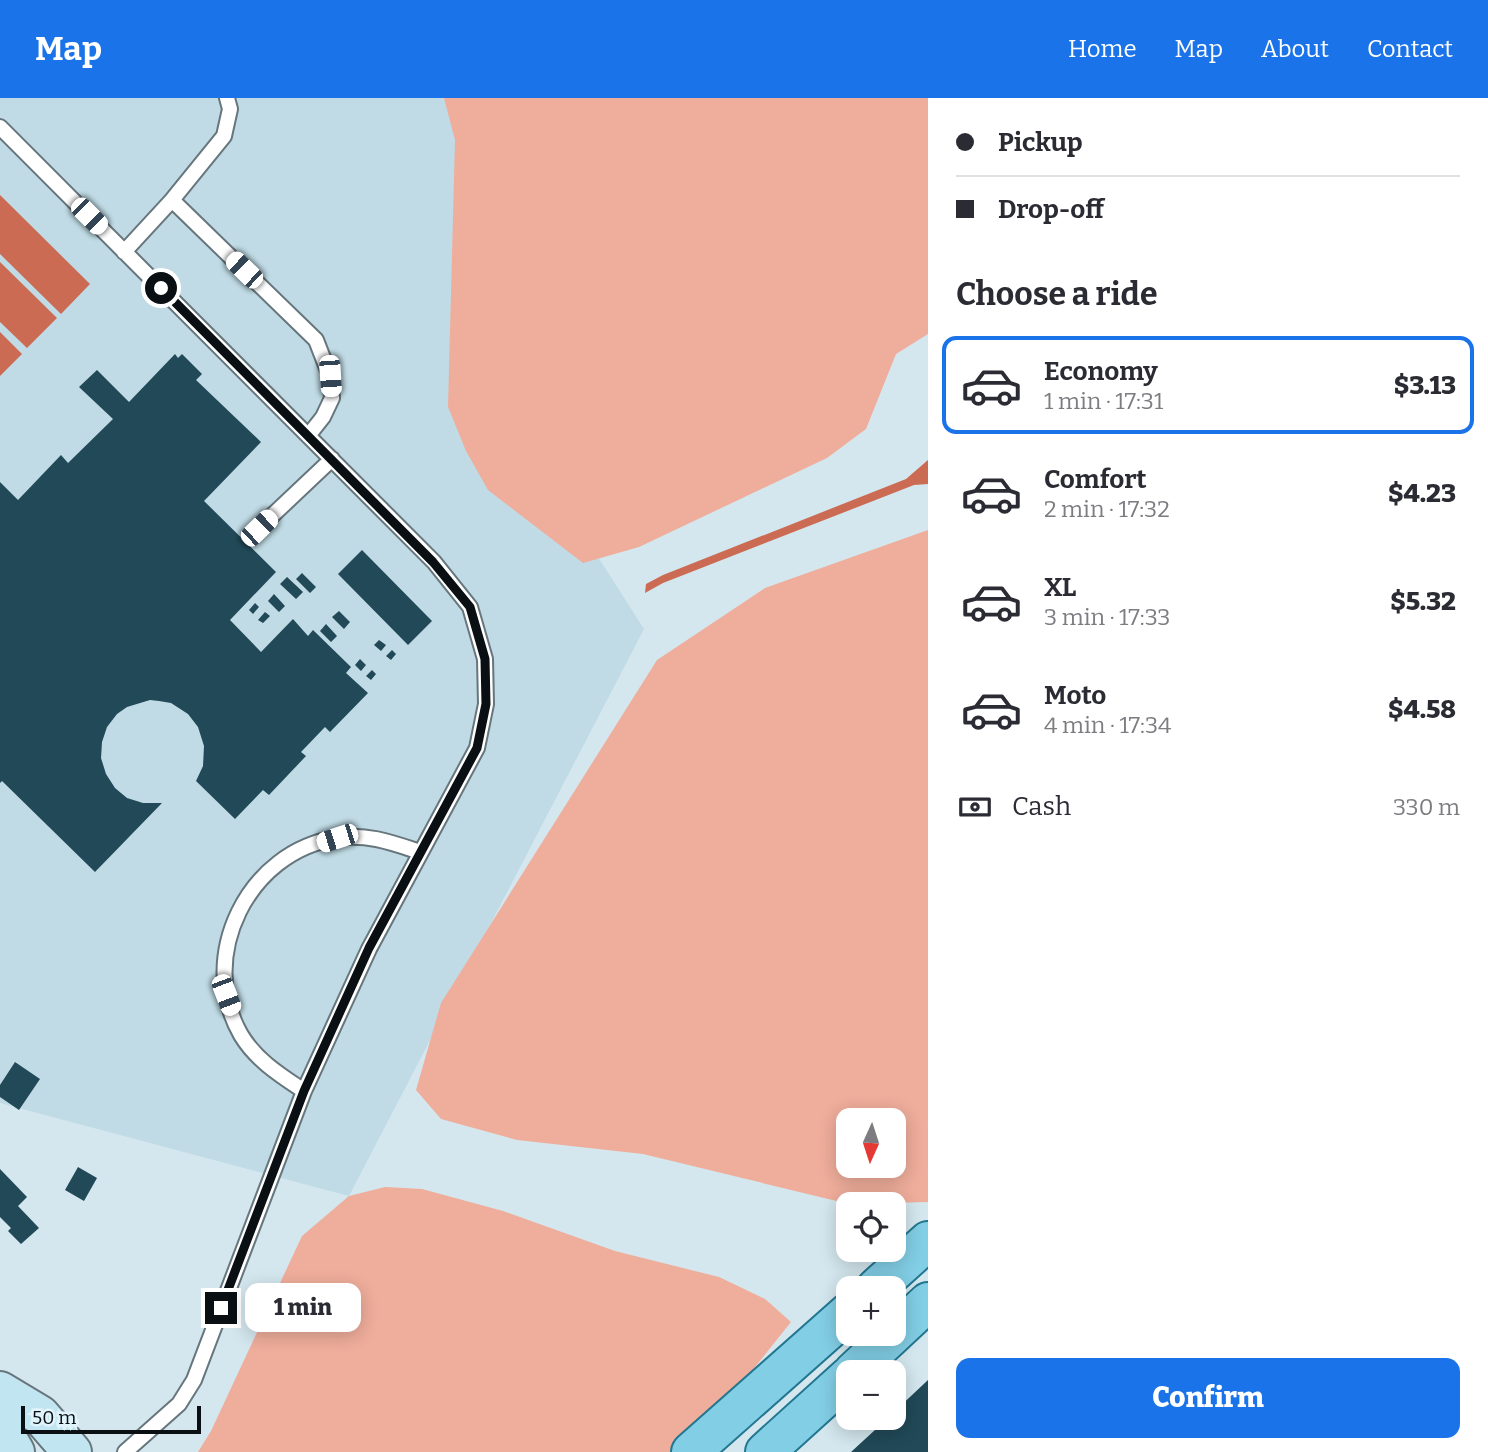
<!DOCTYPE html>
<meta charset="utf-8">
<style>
:root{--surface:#fff;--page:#f7f7f7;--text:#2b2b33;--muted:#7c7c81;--line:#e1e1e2;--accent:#1a73e8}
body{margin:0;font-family:Bitter,serif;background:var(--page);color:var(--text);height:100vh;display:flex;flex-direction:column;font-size:26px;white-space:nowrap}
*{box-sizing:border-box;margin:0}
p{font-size:23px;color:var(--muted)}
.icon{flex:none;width:38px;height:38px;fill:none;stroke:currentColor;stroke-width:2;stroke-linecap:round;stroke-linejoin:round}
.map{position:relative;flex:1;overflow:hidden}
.drawer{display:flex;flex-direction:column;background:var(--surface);width:560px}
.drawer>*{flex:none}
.guide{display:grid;align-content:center;height:154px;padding:0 28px;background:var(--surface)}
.needle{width:46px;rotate:183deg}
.buttons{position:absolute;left:836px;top:1010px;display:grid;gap:14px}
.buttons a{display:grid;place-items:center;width:70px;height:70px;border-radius:14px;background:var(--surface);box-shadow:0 4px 18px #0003;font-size:35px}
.scale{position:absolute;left:21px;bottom:18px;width:180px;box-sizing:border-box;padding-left:7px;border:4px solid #090f12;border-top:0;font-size:19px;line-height:24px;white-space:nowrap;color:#090f12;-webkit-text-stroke:5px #e1f4fb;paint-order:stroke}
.end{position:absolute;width:32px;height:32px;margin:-16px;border:9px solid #090f12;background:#fff;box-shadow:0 0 0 4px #fff}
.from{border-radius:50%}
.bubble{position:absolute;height:49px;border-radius:14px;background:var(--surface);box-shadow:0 4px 18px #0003;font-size:23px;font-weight:800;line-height:49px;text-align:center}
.car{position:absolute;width:21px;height:42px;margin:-21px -10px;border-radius:9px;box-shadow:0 0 5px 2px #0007;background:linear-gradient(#fff 24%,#345 0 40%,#fff 0 76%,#345 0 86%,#fff 0)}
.guide b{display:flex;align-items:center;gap:24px;height:66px;font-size:26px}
.guide b+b{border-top:2px solid var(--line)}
.guide i{width:18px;height:18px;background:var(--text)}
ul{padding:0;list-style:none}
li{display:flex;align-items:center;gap:21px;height:98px;margin:0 14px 10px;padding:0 14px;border:4px solid transparent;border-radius:14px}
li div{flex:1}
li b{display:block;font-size:26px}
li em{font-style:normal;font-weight:800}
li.selected{border-color:var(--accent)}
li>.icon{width:63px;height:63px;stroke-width:1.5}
h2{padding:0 28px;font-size:32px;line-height:84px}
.pay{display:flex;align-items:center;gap:18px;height:77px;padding:0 28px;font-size:26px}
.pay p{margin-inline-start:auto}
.action{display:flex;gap:14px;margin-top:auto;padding:14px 28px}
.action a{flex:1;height:80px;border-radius:14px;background:var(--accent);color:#fff;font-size:28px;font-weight:800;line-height:80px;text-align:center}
header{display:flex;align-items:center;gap:42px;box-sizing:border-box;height:98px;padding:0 35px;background:var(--accent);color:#fff}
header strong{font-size:33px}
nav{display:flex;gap:38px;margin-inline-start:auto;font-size:24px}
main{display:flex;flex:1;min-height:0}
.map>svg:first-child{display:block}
</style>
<header>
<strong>Map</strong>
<nav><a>Home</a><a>Map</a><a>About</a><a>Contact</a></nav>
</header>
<main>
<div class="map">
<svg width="928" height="1354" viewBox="0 0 928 1354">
<rect width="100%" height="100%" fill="#d4e7ee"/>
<path fill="#c0dbe5" d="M0,0H474L494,296L644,531L349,1098L0,1005Z"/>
<path fill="#efad9b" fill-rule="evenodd" d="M444,0H928V236L896,256L866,331L827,360L639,449L583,465L488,392L466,353L448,309L455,42Z
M928,432V1104L849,1106L643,1056L517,1042L441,1021L416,992L441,905L657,562L765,490ZM894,1022V1068H849V1022Z
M385,1089L422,1091L503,1113L615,1153L719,1179L765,1201L791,1224L704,1333L673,1354H198L211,1333L302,1138L349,1098Z"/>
<path fill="#cb6b53" d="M0,97L90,186L61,216L0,156Z
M0,164L57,220L27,250L0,224Z
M0,234L22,256L0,278Z
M928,362V386L914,387L663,485L645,495L646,486L663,477L906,381Z"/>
<path fill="#214957" d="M175,256L178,260L182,256L202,276L196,282L261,344L204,403L276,474L230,522L261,554L293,521L308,538L313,532L351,569L346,575L368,595L330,634L325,629L301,654L306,658L269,697L263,692L235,721L196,683L203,668L204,648L198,629L188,616L171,605L159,603L150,602L127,609L117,616L107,629L102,644L101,660L106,676L115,690L127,700L143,705H162L95,774L2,683L0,685V384L18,402L61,357L68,365L113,321L79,289L97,272L129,304Z
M362,452L432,523L408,547L338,476Z
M302,475L316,489L310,495L296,481Z
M287,479L303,494L296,501L280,486Z
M274,496L285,508L279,514L268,503Z
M255,505L259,509L253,516L249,512Z
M339,513L350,524L344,531L332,519Z
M265,514L270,518L263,525L258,522Z
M326,526L337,538L331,544L320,533Z
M379,542L386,547L381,553L374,547Z
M392,552L396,556L391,562L386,558Z
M360,561L366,567L361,573L355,567Z
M372,572L376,576L371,582L366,578Z
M15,964L40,981L19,1012L0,999V987Z
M78,1069L97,1080L84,1103L65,1092Z
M0,1071L27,1099L18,1108L39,1130L21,1146L8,1133L11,1130L0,1119Z
M928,1282V1354H851L888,1320H894V1314Z"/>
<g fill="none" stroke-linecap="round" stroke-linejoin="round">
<defs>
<path id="lane" d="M0,29L434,464L470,509L485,561L486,606L477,650L369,851L304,993L194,1282L179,1306L125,1354
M172,102L316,242L330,278L332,300L323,319L308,338
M124,154L172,102L224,38L230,11L227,0
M259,430L332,361
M304,993C280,977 256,962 241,937C196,859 248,753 337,740C366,735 393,745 420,754"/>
<path id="secondary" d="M0,1293L40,1317L72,1354
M0,1328L15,1354"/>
<path id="primary" d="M876,1190L928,1143
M853,1274L928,1204
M691,1354L849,1214
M765,1354L849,1278"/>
</defs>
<use href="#lane" stroke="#66767c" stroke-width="18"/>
<use href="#secondary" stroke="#66767c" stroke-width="42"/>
<use href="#primary" stroke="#227690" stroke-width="42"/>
<use href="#lane" stroke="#fff" stroke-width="14"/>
<use href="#secondary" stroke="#c1e6f2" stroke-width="38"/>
<use href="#primary" stroke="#82cee5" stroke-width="38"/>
</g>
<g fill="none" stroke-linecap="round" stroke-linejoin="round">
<path stroke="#090f12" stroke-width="9" d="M161,190L433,464L470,509L485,561L486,606L477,650L369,850L304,993L221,1210"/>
</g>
</svg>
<div class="buttons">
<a><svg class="needle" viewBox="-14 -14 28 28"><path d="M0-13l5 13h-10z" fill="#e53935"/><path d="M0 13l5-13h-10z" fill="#7c7c81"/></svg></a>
<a><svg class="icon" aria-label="locate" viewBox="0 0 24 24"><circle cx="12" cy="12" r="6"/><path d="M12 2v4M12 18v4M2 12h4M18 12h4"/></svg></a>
<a>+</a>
<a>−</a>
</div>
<div class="scale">50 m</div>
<i class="end from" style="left:161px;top:190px"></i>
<i class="end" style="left:221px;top:1210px"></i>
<div class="bubble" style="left:245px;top:1185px;width:116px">1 min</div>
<i class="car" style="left:89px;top:118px;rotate:135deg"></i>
<i class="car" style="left:244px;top:172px;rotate:314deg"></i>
<i class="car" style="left:330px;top:278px;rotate:176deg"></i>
<i class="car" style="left:259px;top:430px;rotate:46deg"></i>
<i class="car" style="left:337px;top:740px;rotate:252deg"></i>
<i class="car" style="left:226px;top:897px;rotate:159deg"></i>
</div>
<section class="drawer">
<div class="guide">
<b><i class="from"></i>Pickup</b>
<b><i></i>Drop-off</b>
</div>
<h2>Choose a ride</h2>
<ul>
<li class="selected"><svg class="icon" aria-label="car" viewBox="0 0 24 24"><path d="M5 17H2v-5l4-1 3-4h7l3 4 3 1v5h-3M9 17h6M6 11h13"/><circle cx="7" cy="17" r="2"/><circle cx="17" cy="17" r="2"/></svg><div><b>Economy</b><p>1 min · 17:31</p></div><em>$3.13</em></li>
<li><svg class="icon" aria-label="car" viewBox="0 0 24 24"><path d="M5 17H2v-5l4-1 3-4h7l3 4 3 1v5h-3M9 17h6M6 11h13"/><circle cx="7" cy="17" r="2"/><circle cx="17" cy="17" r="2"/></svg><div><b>Comfort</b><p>2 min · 17:32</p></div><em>$4.23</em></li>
<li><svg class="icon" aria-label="car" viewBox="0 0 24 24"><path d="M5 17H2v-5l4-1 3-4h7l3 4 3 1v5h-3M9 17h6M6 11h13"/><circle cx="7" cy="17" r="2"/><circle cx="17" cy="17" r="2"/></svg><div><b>XL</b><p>3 min · 17:33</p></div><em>$5.32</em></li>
<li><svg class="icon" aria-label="car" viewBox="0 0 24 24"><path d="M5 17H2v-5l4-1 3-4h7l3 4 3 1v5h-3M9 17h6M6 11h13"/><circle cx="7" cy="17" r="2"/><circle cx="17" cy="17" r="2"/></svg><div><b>Moto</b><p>4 min · 17:34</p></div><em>$4.58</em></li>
</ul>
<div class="pay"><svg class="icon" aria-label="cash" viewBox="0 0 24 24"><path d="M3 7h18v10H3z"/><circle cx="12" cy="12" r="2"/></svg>Cash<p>330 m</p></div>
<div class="action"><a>Confirm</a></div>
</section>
</main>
